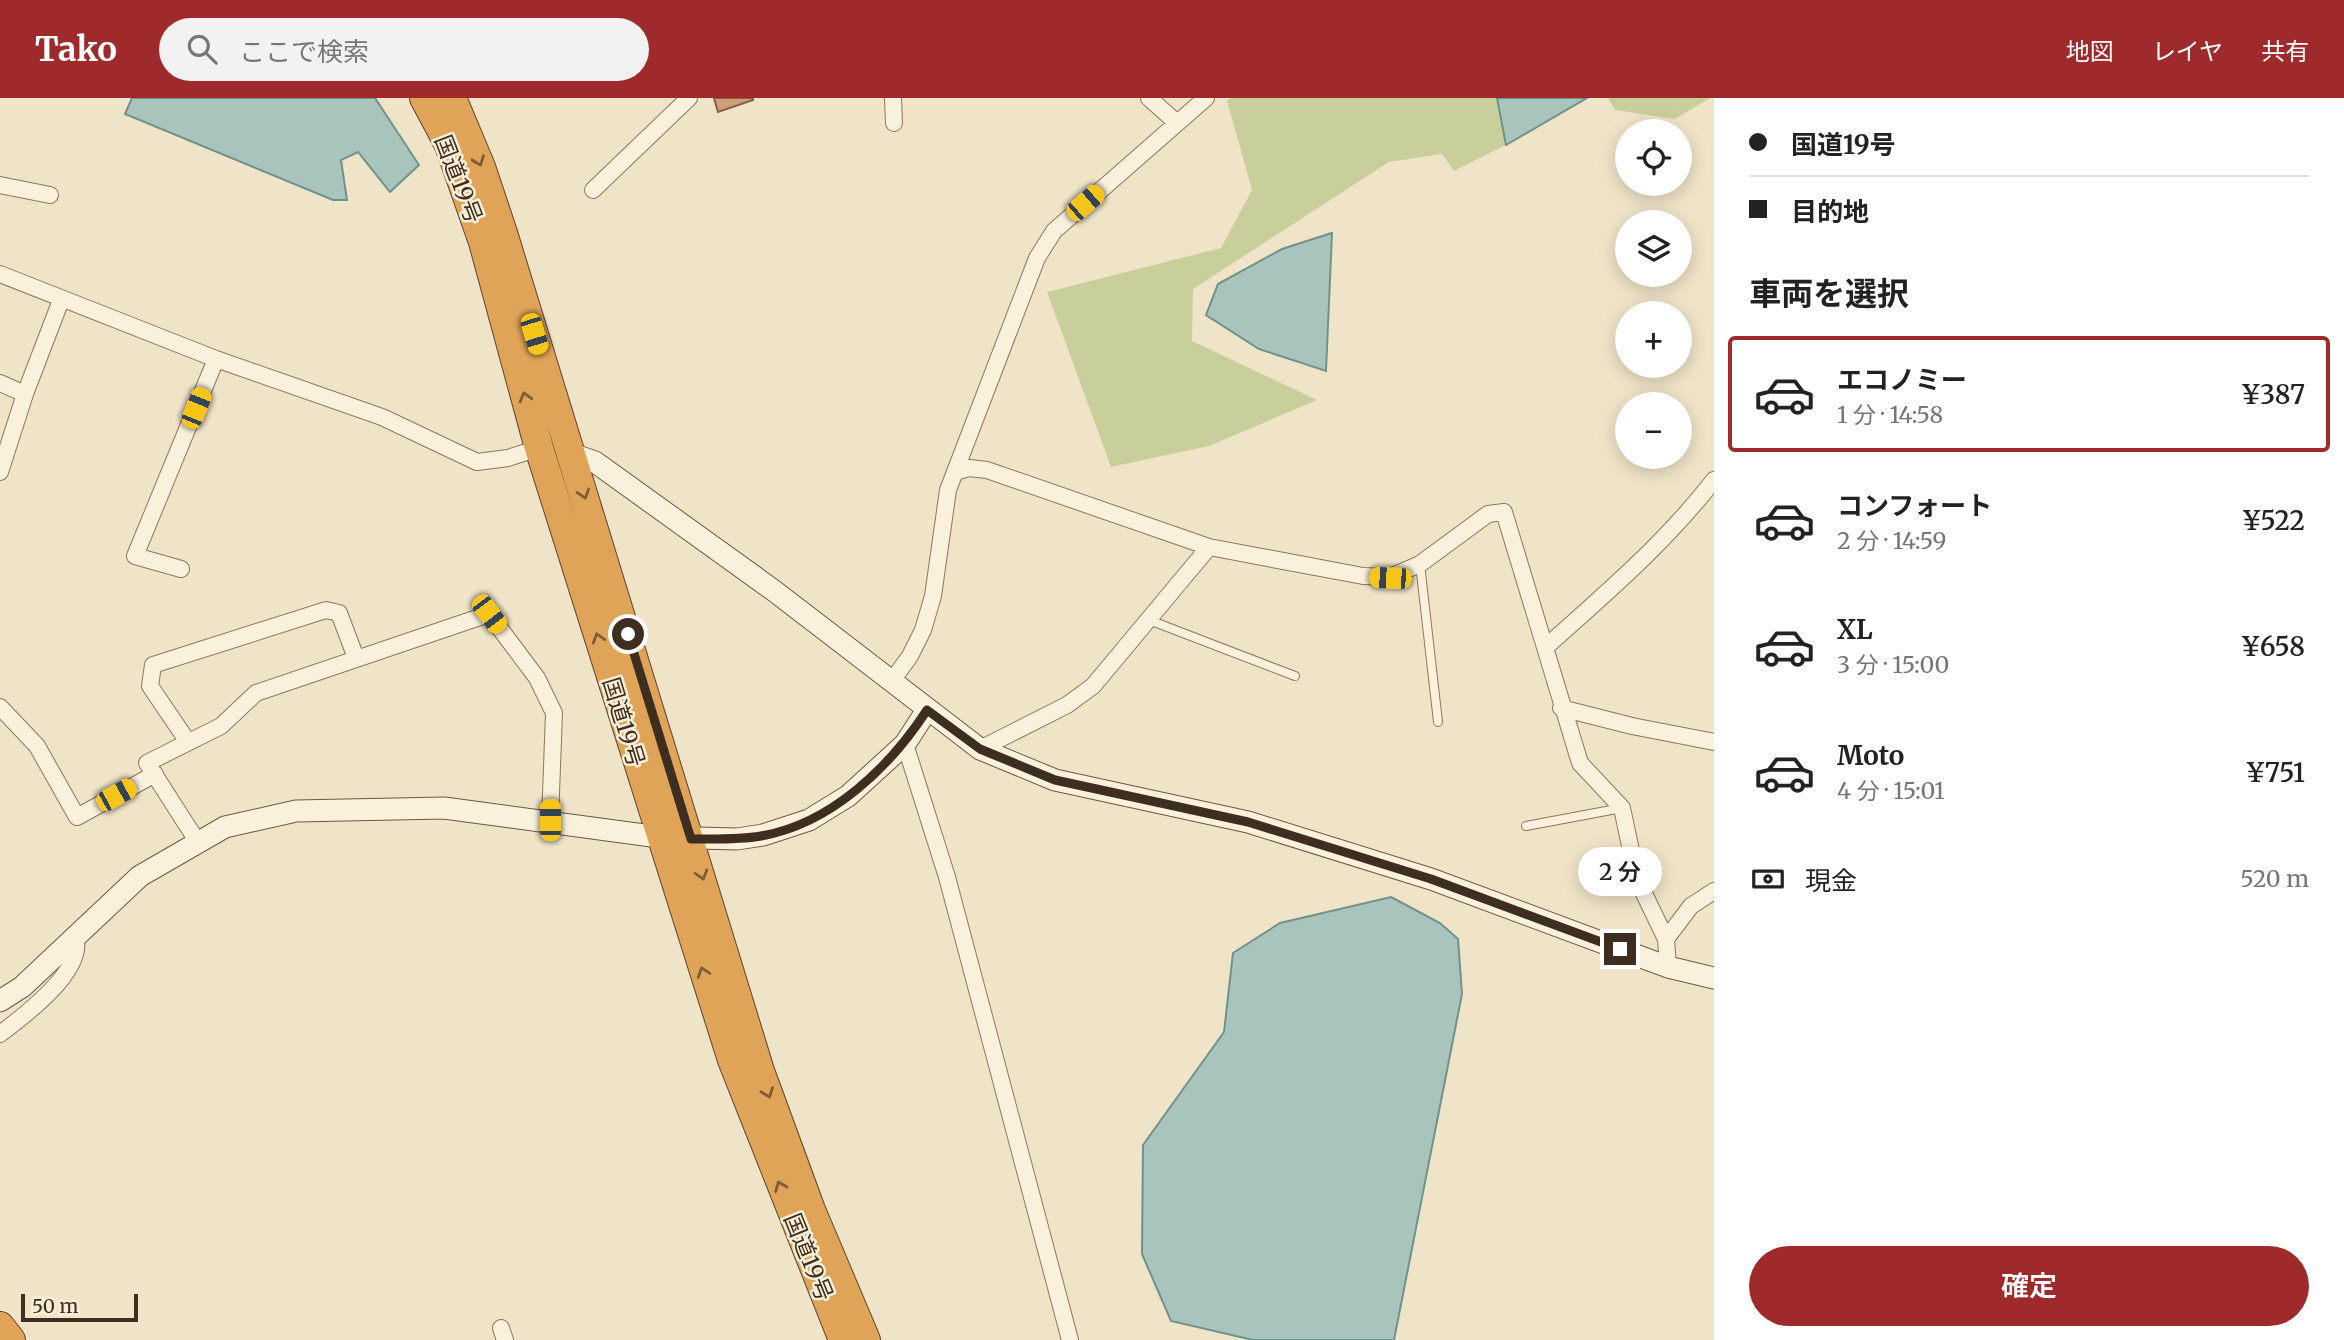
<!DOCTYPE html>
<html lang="ja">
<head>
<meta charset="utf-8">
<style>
	body { margin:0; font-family:Merriweather,"Noto Sans JP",serif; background:#f2f2f2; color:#222; height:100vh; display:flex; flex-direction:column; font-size:26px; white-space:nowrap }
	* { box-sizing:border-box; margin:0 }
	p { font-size:23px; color:#767676 }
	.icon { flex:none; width:38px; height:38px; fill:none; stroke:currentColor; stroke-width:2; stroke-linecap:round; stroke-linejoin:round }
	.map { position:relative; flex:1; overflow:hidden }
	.side { display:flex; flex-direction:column; background:#fff; width:630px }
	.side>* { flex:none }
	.guide { display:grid; align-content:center; height:154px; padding:0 35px; background:#fff }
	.controls { position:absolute; left:1615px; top:21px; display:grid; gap:14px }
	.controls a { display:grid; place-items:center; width:77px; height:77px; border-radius:50%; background:#fff; box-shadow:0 4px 18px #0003; font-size:35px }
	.scale { position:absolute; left:21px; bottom:18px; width:117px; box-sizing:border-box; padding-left:7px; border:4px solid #3d2e20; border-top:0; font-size:19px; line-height:24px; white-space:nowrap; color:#3d2e20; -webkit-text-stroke:5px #f7eed8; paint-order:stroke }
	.end { position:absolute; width:32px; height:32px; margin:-16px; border:9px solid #3d2e20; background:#fff; box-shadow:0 0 0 4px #fff }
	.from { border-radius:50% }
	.bubble { position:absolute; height:49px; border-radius:24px; background:#fff; box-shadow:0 4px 18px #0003; font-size:23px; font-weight:600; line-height:49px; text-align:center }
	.car { position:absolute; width:21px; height:42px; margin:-21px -10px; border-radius:9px; box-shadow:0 0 5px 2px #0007; background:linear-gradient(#f5c518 24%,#345 0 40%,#f5c518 0 76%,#345 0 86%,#f5c518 0) }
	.guide b { display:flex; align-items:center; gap:24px; height:66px; font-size:26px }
	.guide b+b { border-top:2px solid #e0e0e0 }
	.guide i { width:18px; height:18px; background:#222 }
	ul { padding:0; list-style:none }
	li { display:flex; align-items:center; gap:21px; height:116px; margin:0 14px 10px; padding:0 21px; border:4px solid transparent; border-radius:7px }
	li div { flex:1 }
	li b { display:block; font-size:26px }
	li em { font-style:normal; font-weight:600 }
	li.on { border-color:#9e2a2b }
	li>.icon { width:63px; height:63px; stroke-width:1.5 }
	h2 { padding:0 35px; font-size:32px; line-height:84px }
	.pay { display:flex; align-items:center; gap:18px; height:77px; padding:0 35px; font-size:26px }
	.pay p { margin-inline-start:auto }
	.primary-button { display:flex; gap:14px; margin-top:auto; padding:14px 35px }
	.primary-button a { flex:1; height:80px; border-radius:42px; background:#9e2a2b; color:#fff; font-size:28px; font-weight:600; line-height:80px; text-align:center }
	header { display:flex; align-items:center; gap:42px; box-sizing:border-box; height:98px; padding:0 35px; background:#9e2a2b; color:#fff }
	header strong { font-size:33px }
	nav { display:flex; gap:38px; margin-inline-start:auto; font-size:24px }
	.search { width:490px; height:63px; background:#f2f2f2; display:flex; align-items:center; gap:18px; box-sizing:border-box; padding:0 24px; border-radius:38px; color:#767676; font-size:26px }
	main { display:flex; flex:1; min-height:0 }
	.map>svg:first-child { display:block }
	.green { fill:#c9cf9b }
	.water { fill:#a9c4bc; stroke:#6f938a; stroke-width:2 }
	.building { fill:#cf9f7d; stroke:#8d5f41; stroke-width:2 }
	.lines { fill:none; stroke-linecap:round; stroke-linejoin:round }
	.lane-casing { stroke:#8d765c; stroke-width:10 }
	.street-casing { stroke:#8d765c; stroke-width:18 }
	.secondary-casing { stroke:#6f573f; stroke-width:23 }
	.highway-casing { stroke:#5b4430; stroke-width:30 }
	.lane { stroke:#faf1dc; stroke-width:8 }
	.street { stroke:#faf1dc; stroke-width:16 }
	.secondary { stroke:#faf1dc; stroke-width:21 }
	.highway { stroke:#e0a458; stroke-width:28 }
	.oneway { stroke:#7e5d36 }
	.route { stroke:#3d2e20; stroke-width:9 }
	.labels { text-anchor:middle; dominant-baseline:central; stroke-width:5; stroke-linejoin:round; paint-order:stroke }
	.street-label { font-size:23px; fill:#3d2e20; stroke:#f7eed8 }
</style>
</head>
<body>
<header>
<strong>Tako</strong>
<div class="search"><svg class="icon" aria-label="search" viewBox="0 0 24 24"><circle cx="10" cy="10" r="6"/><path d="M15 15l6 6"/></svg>ここで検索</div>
<nav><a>地図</a><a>レイヤ</a><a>共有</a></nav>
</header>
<main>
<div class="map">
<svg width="1714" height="1242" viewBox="0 0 1714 1242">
	<rect width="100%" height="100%" fill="#f0e4c8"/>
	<!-- green -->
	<path class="green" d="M 1231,0 L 1497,0 L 1506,47 L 1454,73 L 1442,56 L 1389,64 L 1193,191 L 1192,243 L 1317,302 L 1209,348 L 1111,369 L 1047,194 L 1221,150 L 1252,92 L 1227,3 Z
		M 1608,0 L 1710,0 L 1675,21 L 1615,12 Z"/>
	<!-- water -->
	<path class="water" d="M 132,0 L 375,0 L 419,67 L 390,94 L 358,54 L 341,62 L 347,102 L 333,102 L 125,16 Z
		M 1497,0 L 1587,0 L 1506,47 Z
		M 1332,135 L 1326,273 L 1259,251 L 1206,217 L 1218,186 L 1282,151 Z
		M 1391,799 L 1440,825 L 1458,841 L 1462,896 L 1394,1242 L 1253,1242 L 1171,1223 L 1142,1156 L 1143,1047 L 1224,934 L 1233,855 L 1280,825 Z"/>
	<!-- building -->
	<path class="building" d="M 714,0 L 753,0 L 753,2 L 718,14 Z"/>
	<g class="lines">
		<defs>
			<path id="lane" d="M 1420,466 L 1438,624
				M 1149,522 L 1295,578
				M 1526,728 L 1622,710"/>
			<path id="street" d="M 893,0 L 894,25
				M 1149,0 L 1177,25
				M 0,87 L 50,97
				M 593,92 L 689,0
				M 0,176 L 216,261 L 382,319 L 477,364 L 508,360 L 539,350
				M 0,285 L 25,296
				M 0,374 L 25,296 L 61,202
				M 955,374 L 969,370 L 987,372 L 1209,449 L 1363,478 L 1390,479 L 1420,466 L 1488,416 L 1504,414 L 1580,665 L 1622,710 L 1637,781 L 1666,841
				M 181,471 L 135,458 L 216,261
				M 1547,548 C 1605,496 1666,444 1714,382
				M 891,584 L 910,558 L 923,532 L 933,498 L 948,392 L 1037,160 L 1054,133 L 1206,0
				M 0,609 L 37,648 L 77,719 L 155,676
				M 1561,610 L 1632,628 L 1714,644
				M 188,644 L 150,588 L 153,567 L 326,512 L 339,515 L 356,560
				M 905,646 L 947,779 L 1070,1242
				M 980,651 L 1067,607 L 1093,588 L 1209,449
				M 197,743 L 147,665 L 221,628 L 256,595 L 489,516 L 537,580 L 554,615 L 550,722
				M 1668,869 L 1666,841 L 1691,808 L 1714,793
				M 0,936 C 24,918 86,872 75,839
				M 501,1230 L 505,1242"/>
			<path id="secondary" d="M 572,356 L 595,364 L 773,492 L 980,651 L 1055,682 L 1248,724 L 1431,781 L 1668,869 L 1714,880
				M 0,903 L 22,889 L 140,778 L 225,729 L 296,713 L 444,710 L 659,739 L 737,741 L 763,737 L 809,722 L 848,698 L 905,646 L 927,612"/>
			<path id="highway" d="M 424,0 L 449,47 L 483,144 L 539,350 L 732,962 L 843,1242
				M 452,0 L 481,69 L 503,135 L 760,973 L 811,1112 L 866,1242
				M 0,1228 L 11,1242"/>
		</defs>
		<!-- lane casing -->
		<use href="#lane" class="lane-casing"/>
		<!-- street casing -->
		<use href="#street" class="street-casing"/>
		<!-- secondary casing -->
		<use href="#secondary" class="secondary-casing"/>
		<!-- highway casing -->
		<use href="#highway" class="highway-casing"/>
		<!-- lane -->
		<use href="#lane" class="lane"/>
		<!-- street -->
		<use href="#street" class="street"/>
		<!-- secondary -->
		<use href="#secondary" class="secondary"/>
		<!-- highway -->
		<use href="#highway" class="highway"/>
	</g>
	<!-- one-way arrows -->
	<defs><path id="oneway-chevron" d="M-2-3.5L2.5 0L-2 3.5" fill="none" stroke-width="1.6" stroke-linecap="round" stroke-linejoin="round" transform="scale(1.75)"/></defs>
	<g class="oneway">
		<use href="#oneway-chevron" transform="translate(479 63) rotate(69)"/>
		<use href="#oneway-chevron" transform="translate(525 299) rotate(-106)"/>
		<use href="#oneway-chevron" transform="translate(584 396) rotate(73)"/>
		<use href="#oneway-chevron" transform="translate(598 540) rotate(-107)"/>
		<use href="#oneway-chevron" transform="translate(702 777) rotate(73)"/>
		<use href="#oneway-chevron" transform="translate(703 874) rotate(-108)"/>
		<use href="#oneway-chevron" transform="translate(768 995) rotate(70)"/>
		<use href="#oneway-chevron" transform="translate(780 1088) rotate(-112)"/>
	</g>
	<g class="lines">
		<!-- route -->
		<path class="route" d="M 628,536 L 691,741 C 714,741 738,742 761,738 C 831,726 890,669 927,612 L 980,651 L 1055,682 L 1248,724 L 1431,781 L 1620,851"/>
	</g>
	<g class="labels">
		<!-- street labels -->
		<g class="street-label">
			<text transform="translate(459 81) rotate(69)">国道19号</text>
			<text transform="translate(624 624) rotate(73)">国道19号</text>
			<text transform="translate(809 1159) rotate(68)">国道19号</text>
		</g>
	</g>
</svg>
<div class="controls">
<a><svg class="icon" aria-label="locate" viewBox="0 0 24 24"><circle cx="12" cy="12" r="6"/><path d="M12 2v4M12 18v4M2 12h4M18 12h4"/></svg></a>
<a><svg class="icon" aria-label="layers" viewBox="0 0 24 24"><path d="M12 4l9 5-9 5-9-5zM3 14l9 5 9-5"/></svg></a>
<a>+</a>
<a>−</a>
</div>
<div class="scale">50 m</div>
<i class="end from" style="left:628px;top:536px"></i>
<i class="end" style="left:1620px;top:851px"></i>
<div class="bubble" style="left:1578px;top:749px;width:84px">2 分</div>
<i class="car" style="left:1085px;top:105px;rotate:49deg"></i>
<i class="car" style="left:534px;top:236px;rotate:163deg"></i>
<i class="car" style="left:196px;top:310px;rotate:22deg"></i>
<i class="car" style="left:1390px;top:480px;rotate:272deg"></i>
<i class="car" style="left:489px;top:516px;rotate:143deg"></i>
<i class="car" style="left:116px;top:697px;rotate:61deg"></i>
<i class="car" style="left:550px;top:722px;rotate:0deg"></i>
</div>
<section class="side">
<div class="guide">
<b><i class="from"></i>国道19号</b>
<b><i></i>目的地</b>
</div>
<h2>車両を選択</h2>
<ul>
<li class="on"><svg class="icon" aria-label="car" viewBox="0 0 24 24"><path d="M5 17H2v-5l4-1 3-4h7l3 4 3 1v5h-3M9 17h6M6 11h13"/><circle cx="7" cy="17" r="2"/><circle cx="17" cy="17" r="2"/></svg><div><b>エコノミー</b><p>1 分 · 14:58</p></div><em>¥387</em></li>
<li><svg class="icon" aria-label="car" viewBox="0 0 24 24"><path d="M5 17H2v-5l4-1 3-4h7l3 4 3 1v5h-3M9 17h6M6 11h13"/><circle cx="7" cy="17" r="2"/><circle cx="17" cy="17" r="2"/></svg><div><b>コンフォート</b><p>2 分 · 14:59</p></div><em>¥522</em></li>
<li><svg class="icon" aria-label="car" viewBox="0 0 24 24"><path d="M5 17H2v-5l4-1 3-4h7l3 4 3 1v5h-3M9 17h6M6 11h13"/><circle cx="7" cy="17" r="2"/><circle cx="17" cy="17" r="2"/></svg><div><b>XL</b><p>3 分 · 15:00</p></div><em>¥658</em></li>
<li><svg class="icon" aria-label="car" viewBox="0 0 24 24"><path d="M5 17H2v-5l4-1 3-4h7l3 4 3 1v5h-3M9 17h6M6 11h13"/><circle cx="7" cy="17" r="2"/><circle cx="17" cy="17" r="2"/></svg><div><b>Moto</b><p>4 分 · 15:01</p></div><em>¥751</em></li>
</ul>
<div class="pay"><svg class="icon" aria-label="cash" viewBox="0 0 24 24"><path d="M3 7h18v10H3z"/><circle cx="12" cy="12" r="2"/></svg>現金<p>520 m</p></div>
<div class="primary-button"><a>確定</a></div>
</section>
</main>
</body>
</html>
